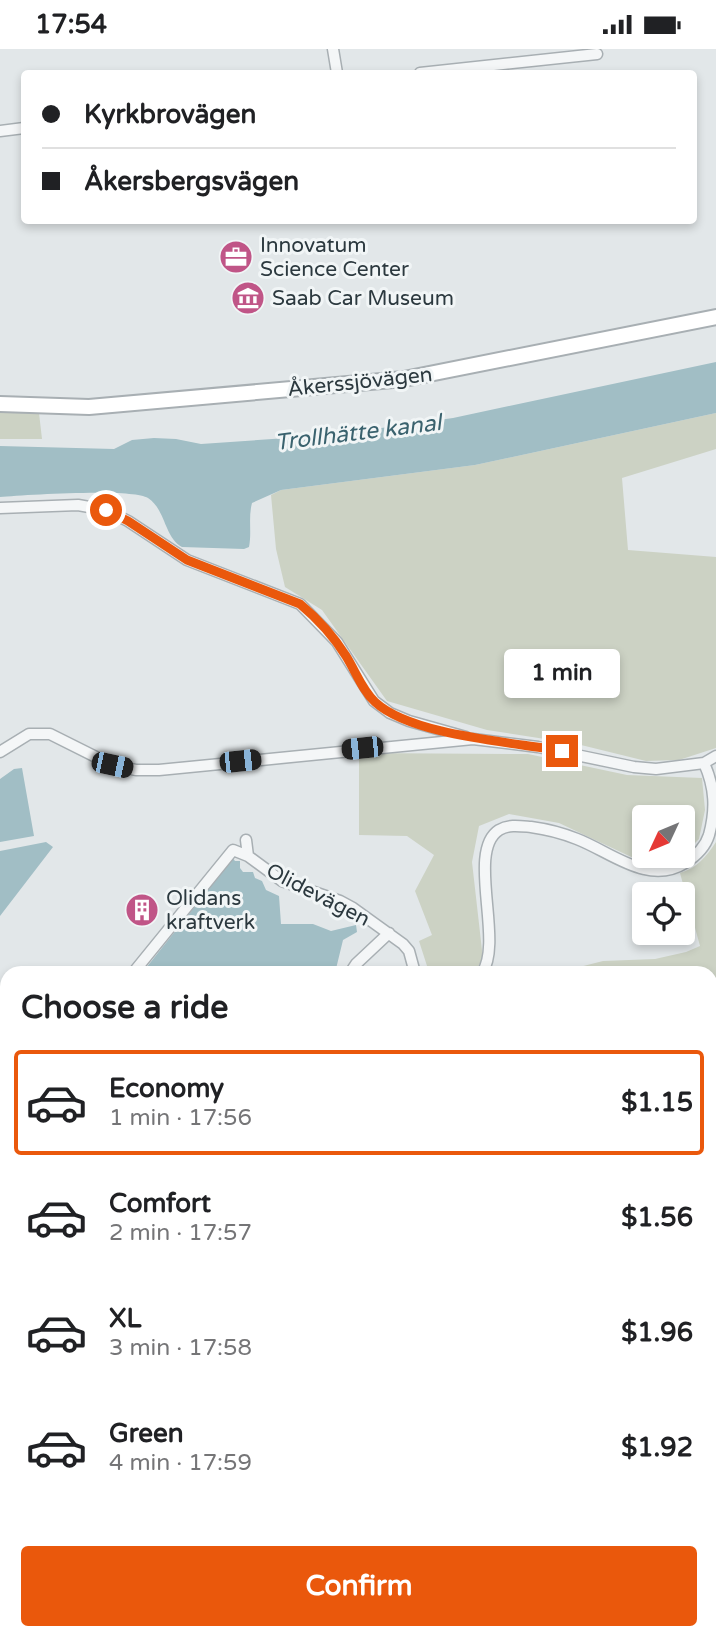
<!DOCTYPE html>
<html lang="en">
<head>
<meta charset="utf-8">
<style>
	body { margin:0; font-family:"Varela Round",sans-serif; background:#f2f2f2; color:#202124; height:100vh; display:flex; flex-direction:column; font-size:26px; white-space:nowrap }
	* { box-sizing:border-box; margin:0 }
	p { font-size:23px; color:#757577 }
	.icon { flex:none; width:38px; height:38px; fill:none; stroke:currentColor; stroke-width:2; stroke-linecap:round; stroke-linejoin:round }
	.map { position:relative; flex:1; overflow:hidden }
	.drawer { position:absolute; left:0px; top:917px; width:718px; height:674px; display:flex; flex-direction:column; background:#fff; border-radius:21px 21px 0 0; box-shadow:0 4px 10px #0003 }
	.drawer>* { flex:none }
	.guide { position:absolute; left:21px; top:21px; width:676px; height:154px; border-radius:7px; box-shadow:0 4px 10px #0003; display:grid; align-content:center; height:154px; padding:0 21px; background:#fff }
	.needle { width:46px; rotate:226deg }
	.tools { position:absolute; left:632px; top:756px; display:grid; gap:14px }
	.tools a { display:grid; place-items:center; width:63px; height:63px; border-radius:7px; background:#fff; box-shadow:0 4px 10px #0003; font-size:35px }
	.end { position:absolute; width:32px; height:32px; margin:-16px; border:9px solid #ea580c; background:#fff; box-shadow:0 0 0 4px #fff }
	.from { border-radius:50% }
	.bubble { position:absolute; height:49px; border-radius:7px; background:#fff; box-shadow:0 4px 10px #0003; font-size:23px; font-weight:700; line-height:49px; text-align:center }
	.car { position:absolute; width:21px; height:42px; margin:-21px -10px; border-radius:9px; box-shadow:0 0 5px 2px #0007; background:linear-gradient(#222 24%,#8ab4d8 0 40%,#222 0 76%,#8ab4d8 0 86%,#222 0) }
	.guide b { display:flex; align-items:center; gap:24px; height:66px; font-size:26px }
	.guide b+b { border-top:2px solid #e0e0e0 }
	.guide i { width:18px; height:18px; background:#202124 }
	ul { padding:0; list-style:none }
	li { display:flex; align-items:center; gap:21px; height:105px; margin:0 14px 10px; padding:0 7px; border:4px solid transparent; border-radius:7px }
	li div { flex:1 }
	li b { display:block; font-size:26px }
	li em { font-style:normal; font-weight:700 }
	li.selected { border-color:#ea580c }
	li>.icon { width:63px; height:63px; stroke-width:1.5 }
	h2 { padding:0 21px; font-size:32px; line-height:84px }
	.cta { display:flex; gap:14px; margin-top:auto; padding:14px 21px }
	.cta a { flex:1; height:80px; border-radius:7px; background:#ea580c; color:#fff; font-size:28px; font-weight:700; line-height:80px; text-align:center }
	.status { display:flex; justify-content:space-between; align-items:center; height:49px; padding:0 35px; background:#fff; direction:ltr }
	.status svg { height:19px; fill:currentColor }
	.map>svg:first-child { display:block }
	.green { fill:#ccd2c4; fill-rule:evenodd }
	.water { fill:#a1bec5 }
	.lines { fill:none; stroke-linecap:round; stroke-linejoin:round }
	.street-casing { stroke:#a8afb3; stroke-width:13 }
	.secondary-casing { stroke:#a8afb3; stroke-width:18 }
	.street { stroke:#f4f6f7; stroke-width:10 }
	.secondary { stroke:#fff; stroke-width:14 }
	.route { stroke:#ea580c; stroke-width:9 }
	.labels { text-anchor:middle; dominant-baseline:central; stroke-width:6; stroke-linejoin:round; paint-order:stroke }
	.poi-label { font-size:21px; fill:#2c393f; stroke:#f1f5f6; text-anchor:start }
	.street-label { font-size:21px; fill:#2c393f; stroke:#f1f5f6 }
	.water-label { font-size:23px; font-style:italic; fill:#3a626e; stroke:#f1f5f6 }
</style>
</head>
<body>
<div class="status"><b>17:54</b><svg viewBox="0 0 49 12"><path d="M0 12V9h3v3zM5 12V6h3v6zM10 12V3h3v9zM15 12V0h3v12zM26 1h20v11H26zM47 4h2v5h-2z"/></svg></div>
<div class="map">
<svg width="716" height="1590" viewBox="0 0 716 1590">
	<rect width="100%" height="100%" fill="#e2e7e9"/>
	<!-- green -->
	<path class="green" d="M 0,363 L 39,364 L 42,390 L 0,390 Z
		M 716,364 L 716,400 L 622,429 L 628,501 L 716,508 L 716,699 L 679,711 L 646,712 L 577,695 L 487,681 L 387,652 L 322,561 L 285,538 L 276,500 L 271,446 L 281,441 L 475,416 Z
		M 359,704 L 528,705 L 627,726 L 702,729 L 705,761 L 699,790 L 676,813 L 642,813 L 559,774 L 509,765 L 479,777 L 472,813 L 483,910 L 474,924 L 427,924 L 428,920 L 419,892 L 432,886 L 415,842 L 434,806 L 407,787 L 359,786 ZM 644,768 L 682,768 L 682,807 L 644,807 Z
		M 716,793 L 716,1246 L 711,1250 L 710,924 L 556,924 L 603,912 L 655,910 L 686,903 L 700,897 L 680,824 C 697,819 706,808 716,793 Z
		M 0,1084 L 7,1085 L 7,1467 L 0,1455 Z
		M 711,1328 L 716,1332 L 716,1590 L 353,1590 L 354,1584 L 710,1584 Z
		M 99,1584 L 275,1584 L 273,1590 L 103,1590 Z"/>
	<!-- water -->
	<path class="water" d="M 716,313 L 716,364 L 475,416 L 281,441 L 252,454 C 248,469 252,483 249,498 L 244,500 L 182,498 C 164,488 166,461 148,449 C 132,439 25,446 0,448 L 0,397 L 114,400 L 132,391 L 154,389 L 176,390 L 201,395 L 331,386 L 453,369 Z
		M 22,719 L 34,787 L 0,793 L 0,730 L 14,720 Z
		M 46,793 L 53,798 L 0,867 L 0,802 Z
		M 231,807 L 235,812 L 240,812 L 240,819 L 243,823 L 253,823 L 255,829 L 262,832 L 266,841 L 279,847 L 281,875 L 313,875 L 331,882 L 356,876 L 357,883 L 343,891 L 335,924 L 142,924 L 227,817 Z
		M 2,1002 L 7,1004 L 7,1085 L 0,1084 Z"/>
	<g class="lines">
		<defs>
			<path id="street" d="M 333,0 L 337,24
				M 420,24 L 597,5
				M 0,82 L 24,79
				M 0,459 L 78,456 L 106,461 L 128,472 L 187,511 L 300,555 L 337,593 L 374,652 L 390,664 L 409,672 L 466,688
				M 0,703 L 29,685 L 50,685 L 112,716 L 136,721 L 159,721 L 473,690 L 538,698 L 634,718 L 656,720 L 704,714 L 716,707
				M 246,791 L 248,807
				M 133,924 L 233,801 L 248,807 L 282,832 L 340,852 L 353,859 L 403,895 L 409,902 L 415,924
				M 350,924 L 356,915 L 389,884
				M 482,924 C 504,892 466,802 499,781 C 509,775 520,777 531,778 C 546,780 562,784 577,790 C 611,803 648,837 685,814 C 696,807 705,799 709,786 C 716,760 715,739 704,714
				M 0,990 L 7,991
				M 0,1520 L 7,1519"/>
			<path id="secondary" d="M 0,355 L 89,358 L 404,330 L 716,268
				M 0,1484 L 7,1494
				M 59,1584 L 63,1590"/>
		</defs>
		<!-- street casing -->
		<use href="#street" class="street-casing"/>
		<!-- secondary casing -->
		<use href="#secondary" class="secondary-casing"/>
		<!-- street -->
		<use href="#street" class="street"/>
		<!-- secondary -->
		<use href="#secondary" class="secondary"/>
	</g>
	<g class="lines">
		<!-- route -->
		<path class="route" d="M 106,461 L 128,472 L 187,511 L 300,555 C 318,570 334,588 346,607 C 356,623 362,641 375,653 C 412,687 513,693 562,702"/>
	</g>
	<!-- icons -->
	<defs>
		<symbol id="office-disc" viewBox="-11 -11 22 22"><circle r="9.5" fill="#c05587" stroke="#f1f5f6"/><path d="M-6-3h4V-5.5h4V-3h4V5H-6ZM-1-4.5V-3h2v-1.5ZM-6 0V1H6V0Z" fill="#fff"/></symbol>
		<symbol id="museum-disc" viewBox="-11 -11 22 22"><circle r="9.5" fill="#c05587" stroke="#f1f5f6"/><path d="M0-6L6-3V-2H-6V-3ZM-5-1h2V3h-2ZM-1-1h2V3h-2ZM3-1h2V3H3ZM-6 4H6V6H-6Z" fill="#fff"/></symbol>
		<symbol id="building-disc" viewBox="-11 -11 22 22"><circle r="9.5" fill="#c05587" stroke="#f1f5f6"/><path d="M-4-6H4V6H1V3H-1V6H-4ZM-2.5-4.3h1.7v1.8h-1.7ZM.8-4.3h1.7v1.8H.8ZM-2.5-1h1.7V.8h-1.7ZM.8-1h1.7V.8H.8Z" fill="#fff"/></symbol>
	</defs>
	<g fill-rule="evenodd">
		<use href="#office-disc" x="217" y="189" width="38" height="38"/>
		<use href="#museum-disc" x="229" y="230" width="38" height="38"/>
		<use href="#building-disc" x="123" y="842" width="38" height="38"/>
	</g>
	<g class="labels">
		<!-- poi labels -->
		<g class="poi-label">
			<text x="260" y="196">Innovatum<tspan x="260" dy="24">Science Center</tspan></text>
			<text x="272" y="249">Saab Car Museum</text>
			<text x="166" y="849">Olidans<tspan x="166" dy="24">kraftverk</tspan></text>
		</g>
		<!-- street labels -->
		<g class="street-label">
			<text transform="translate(360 333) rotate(-6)">Åkerssjövägen</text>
			<text transform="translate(318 846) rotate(27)">Olidevägen</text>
		</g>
		<!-- water labels -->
		<g class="water-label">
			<text transform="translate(358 384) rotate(-7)">Trollhätte kanal</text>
		</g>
	</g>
</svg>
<div class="tools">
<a><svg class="needle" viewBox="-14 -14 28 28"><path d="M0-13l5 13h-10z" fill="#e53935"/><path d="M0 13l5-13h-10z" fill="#757577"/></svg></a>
<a><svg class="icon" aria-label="locate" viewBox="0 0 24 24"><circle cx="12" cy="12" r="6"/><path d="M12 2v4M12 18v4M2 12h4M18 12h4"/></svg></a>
</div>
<i class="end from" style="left:106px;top:461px"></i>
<i class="end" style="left:562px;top:702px"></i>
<div class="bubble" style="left:504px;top:600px;width:116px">1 min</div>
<i class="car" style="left:362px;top:699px;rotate:264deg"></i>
<i class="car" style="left:240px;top:712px;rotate:84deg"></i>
<i class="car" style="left:112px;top:716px;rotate:102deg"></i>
<div class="guide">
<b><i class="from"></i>Kyrkbrovägen</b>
<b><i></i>Åkersbergsvägen</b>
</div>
<section class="drawer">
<h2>Choose a ride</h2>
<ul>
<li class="selected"><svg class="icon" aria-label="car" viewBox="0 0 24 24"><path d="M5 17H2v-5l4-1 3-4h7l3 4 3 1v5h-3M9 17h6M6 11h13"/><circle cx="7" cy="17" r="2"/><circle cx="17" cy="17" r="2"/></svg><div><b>Economy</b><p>1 min · 17:56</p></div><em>$1.15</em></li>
<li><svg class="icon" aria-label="car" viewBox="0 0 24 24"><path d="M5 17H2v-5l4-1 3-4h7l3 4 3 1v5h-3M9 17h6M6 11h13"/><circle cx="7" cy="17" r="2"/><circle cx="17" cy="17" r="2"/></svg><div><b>Comfort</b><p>2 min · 17:57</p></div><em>$1.56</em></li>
<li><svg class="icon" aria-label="car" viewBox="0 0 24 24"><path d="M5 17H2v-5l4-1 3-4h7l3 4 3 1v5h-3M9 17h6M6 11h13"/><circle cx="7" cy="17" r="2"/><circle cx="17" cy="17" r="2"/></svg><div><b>XL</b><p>3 min · 17:58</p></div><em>$1.96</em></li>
<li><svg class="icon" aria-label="car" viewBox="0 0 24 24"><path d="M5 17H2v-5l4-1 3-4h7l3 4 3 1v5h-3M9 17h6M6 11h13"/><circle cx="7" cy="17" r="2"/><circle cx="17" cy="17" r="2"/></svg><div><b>Green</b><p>4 min · 17:59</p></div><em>$1.92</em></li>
</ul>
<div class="cta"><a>Confirm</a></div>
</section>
</div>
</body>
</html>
